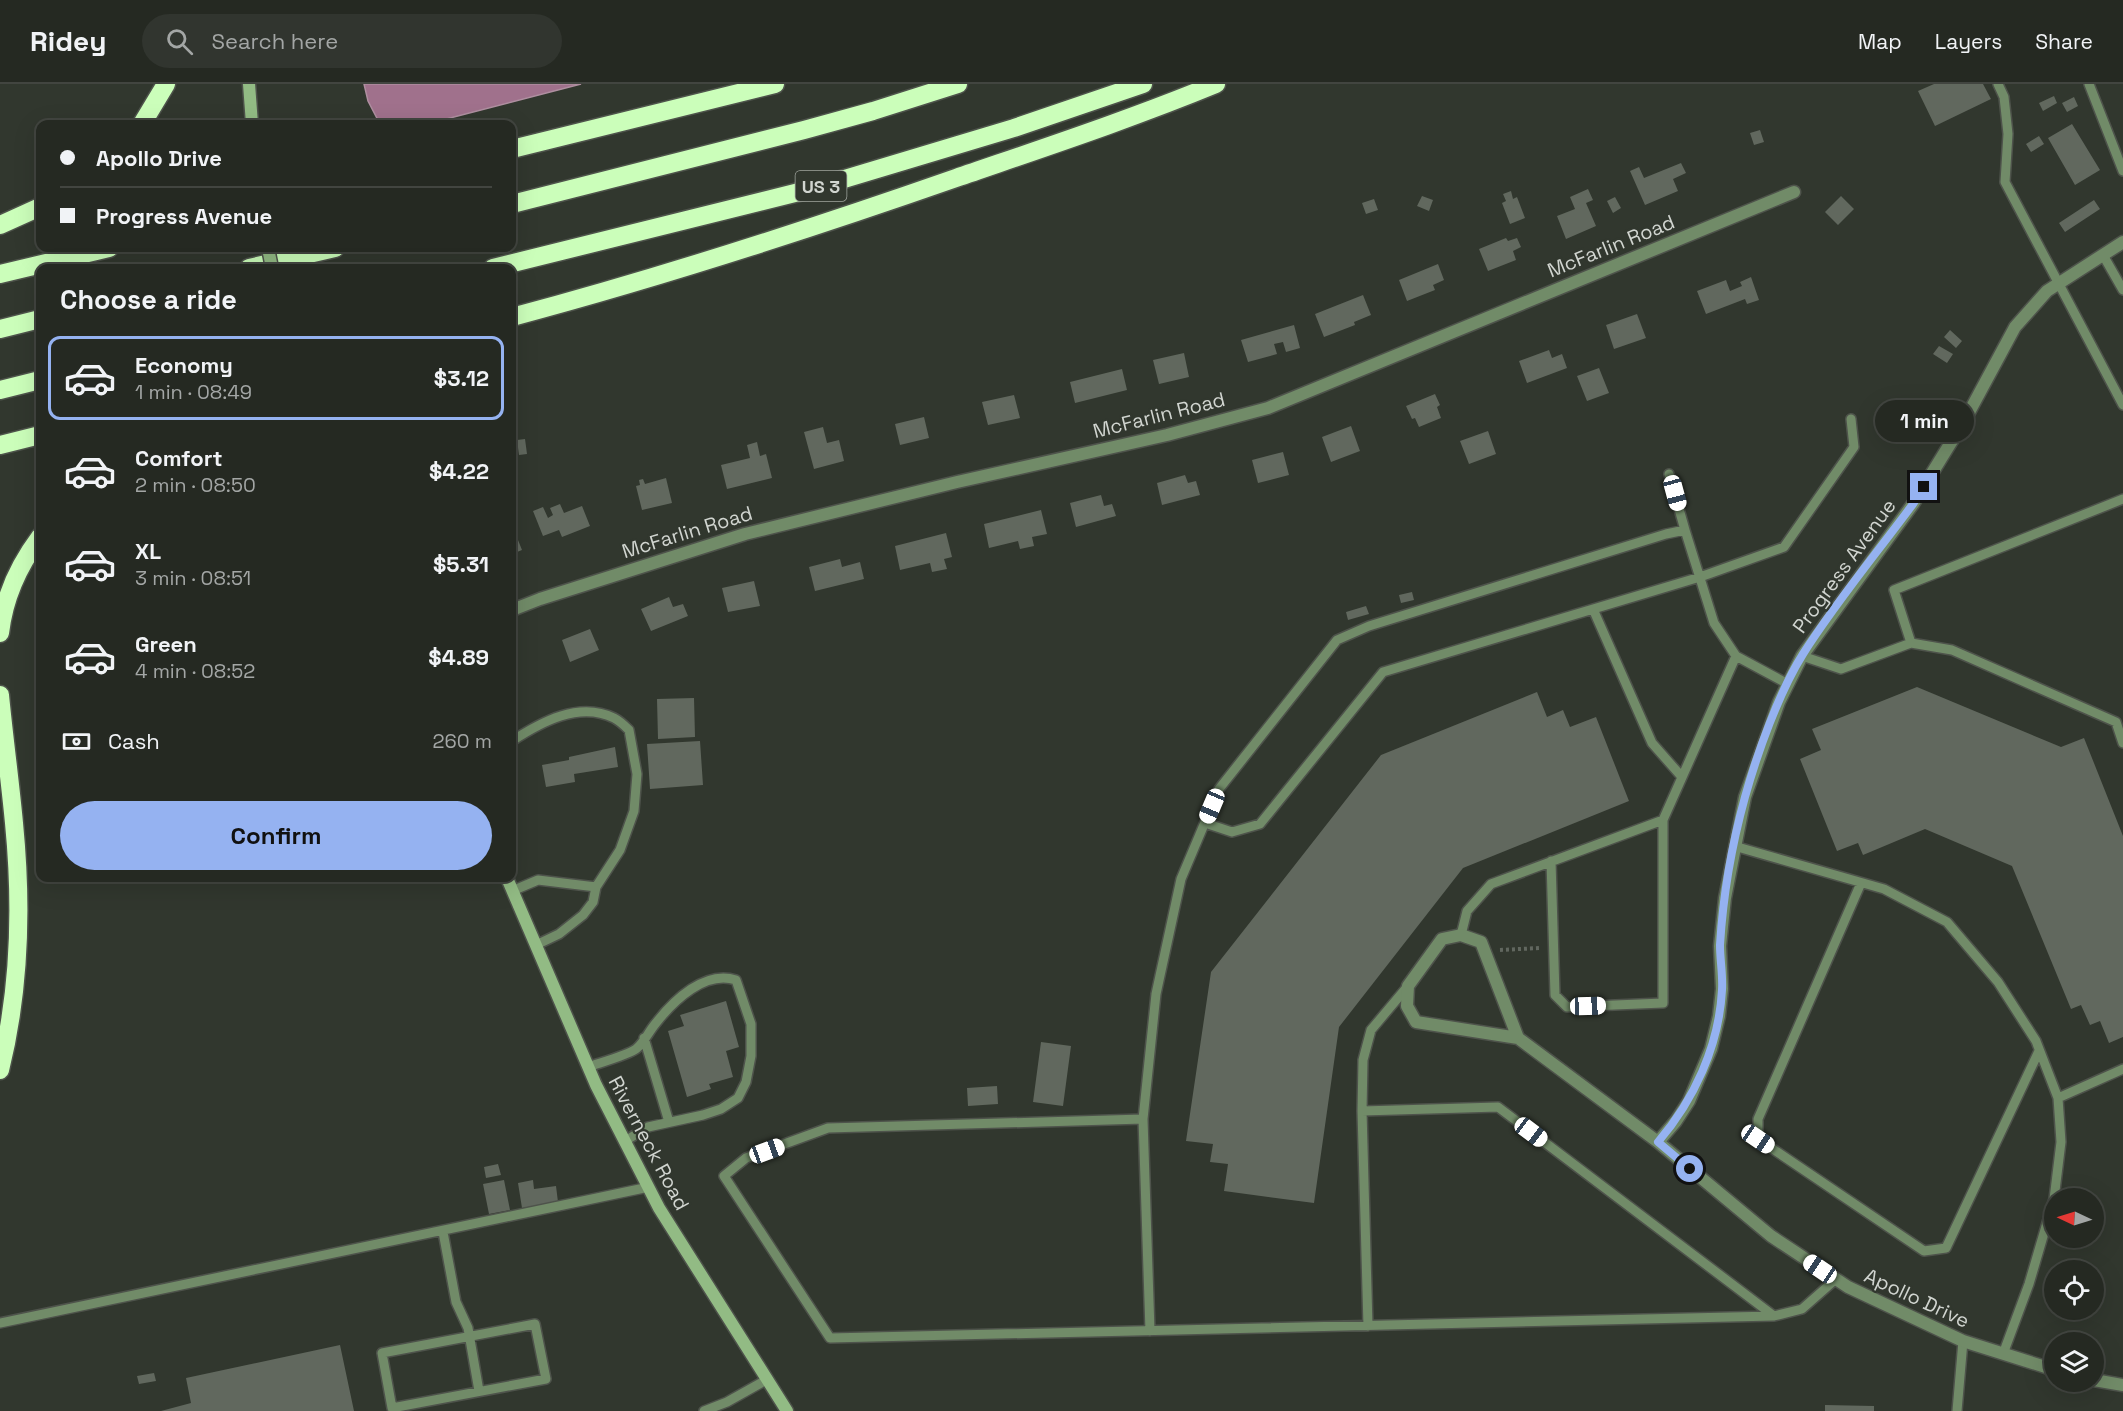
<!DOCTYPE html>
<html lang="en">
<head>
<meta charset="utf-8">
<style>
	body { margin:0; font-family:"Space Grotesk",sans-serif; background:#31352f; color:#f1f3f6; height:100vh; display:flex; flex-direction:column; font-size:22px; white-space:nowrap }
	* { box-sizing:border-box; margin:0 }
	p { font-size:20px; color:#a3a6a5 }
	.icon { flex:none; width:33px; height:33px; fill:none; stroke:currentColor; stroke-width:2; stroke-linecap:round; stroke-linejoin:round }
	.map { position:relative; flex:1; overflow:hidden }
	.drawer { position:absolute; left:36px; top:180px; width:480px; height:618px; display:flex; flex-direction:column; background:#252922; border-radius:12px; box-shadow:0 6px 24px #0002,0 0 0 2px #424540 }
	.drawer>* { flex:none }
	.hud { position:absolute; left:36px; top:36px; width:480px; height:132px; border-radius:12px; box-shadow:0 6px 24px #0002,0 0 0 2px #424540; display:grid; align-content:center; height:132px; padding:0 24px; background:#252922 }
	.needle { width:39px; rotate:274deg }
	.controls { position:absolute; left:2044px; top:1104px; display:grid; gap:12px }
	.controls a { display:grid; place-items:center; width:60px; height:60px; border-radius:50%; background:#252922; box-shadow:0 6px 24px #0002,0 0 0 2px #424540; font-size:30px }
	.end { position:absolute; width:27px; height:27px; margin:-14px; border:8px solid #95b2f1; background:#111; box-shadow:0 0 0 3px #111 }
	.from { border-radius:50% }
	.bubble { position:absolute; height:42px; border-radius:21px; background:#252922; box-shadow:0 6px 24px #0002,0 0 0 2px #424540; font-size:20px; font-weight:800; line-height:42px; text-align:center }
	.car { position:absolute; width:18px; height:36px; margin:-18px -9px; border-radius:8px; box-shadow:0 0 4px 2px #0007; background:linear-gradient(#fff 24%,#345 0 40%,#fff 0 76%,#345 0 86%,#fff 0) }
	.hud b { display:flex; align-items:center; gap:21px; height:57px; font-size:22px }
	.hud b+b { border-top:2px solid #424540 }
	.hud i { width:15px; height:15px; background:#f1f3f6 }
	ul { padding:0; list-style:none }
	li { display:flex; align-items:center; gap:18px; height:84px; margin:0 12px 9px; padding:0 12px; border:3px solid transparent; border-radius:12px }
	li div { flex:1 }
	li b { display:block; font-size:22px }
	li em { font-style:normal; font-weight:800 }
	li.selected { border-color:#95b2f1 }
	li>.icon { width:54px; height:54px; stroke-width:1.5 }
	h2 { padding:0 24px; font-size:27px; line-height:72px }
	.pay { display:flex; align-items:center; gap:15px; height:66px; padding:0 24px; font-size:22px }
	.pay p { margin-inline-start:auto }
	.primary-button { display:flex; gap:12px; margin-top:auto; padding:12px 24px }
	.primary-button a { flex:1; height:69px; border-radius:36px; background:#95b2f1; color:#111; font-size:24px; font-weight:800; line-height:69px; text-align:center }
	header { display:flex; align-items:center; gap:36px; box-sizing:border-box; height:84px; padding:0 30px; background:#252922; border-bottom:2px solid #424540 }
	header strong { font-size:28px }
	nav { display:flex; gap:33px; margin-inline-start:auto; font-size:21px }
	.search { width:420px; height:54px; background:#31352f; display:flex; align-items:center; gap:15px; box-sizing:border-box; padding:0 21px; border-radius:33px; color:#a3a6a5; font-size:22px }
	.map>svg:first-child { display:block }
	.water { fill:#a0718c; stroke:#af8fa0; stroke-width:1.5 }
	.building { fill:#61685e }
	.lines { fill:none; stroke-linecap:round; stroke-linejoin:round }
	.lane-casing { stroke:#4e534b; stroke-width:12 }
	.street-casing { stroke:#4e534b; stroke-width:15 }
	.secondary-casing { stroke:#4e534b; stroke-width:15 }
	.highway-casing { stroke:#4e534b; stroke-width:21 }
	.path { stroke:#61675f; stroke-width:4; stroke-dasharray:3 3; stroke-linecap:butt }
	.lane { stroke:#718b68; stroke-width:9 }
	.street { stroke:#718b68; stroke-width:12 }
	.secondary { stroke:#92bb84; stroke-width:12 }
	.highway { stroke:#cbfeba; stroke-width:18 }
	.secondary-bridge-casing { stroke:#4e534b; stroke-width:15; stroke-linecap:butt }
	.secondary-bridge { stroke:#92bb84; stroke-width:12 }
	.route { stroke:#95b2f1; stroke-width:8 }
	.labels { text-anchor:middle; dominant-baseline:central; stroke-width:4.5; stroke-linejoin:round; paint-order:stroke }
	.shield { fill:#31372e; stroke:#a1a69f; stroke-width:1.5 }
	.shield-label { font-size:18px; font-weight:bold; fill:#d1d5d0 }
	.street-label { font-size:20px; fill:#d1d5d0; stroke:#31372e }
</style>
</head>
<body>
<header>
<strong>Ridey</strong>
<div class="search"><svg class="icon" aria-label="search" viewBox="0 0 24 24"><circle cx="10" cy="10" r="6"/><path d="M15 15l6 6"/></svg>Search here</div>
<nav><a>Map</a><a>Layers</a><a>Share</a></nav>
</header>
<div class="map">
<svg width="2123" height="1327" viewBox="0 0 2123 1327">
	<rect width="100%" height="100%" fill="#31372e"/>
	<!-- water -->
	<path class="water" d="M 364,0 L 581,0 L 427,40 L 380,40 L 368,17 Z"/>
	<!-- building -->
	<path class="building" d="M 1934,0 L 1983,0 L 1991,15 L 1935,42 L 1918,7 Z
		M 2054,12 L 2057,19 L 2043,27 L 2039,19 Z
		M 2074,13 L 2078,22 L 2067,28 L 2062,19 Z
		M 2072,40 L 2100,86 L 2075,101 L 2048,54 Z
		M 1760,46 L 1764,58 L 1754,61 L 1750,49 Z
		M 2039,52 L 2044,60 L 2031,68 L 2026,60 Z
		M 1681,79 L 1686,89 L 1673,95 L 1678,107 L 1645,121 L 1630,87 L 1639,83 L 1644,94 Z
		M 1588,105 L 1593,116 L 1586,119 L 1596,142 L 1566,155 L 1557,132 L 1575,125 L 1570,113 Z
		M 1511,107 L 1513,115 L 1517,113 L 1525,134 L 1510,140 L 1502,119 L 1506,117 L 1503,110 Z
		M 1422,112 L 1433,116 L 1429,127 L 1417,122 Z
		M 1841,112 L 1854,125 L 1838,141 L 1825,128 Z
		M 1615,113 L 1621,124 L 1613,129 L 1607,117 Z
		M 1374,115 L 1378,126 L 1366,130 L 1362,119 Z
		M 2094,116 L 2100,125 L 2065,148 L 2059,139 Z
		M 1506,154 L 1508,157 L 1517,154 L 1521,163 L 1513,167 L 1516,176 L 1488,187 L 1479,165 Z
		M 1438,180 L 1444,196 L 1433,201 L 1435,206 L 1407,217 L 1399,196 Z
		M 1751,193 L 1759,216 L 1747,220 L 1745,215 L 1706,230 L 1697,207 L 1726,196 L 1730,207 L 1742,202 L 1740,198 Z
		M 1363,211 L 1371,231 L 1354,238 L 1355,241 L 1324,253 L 1315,230 Z
		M 1637,230 L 1646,254 L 1614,265 L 1606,241 Z
		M 1294,241 L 1300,264 L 1286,268 L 1283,258 L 1274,260 L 1277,270 L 1248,278 L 1241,256 Z
		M 1950,246 L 1962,257 L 1956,264 L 1944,253 Z
		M 1939,262 L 1953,270 L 1947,279 L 1933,270 Z
		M 1549,266 L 1552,274 L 1562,270 L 1567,284 L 1527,299 L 1519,277 Z
		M 1184,269 L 1189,293 L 1159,300 L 1153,276 Z
		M 1599,284 L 1609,309 L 1587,317 L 1577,292 Z
		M 1122,285 L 1127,306 L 1075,319 L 1070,298 Z
		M 1435,310 L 1440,321 L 1437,323 L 1441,334 L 1419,343 L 1415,334 L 1412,335 L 1406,322 Z
		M 1014,311 L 1020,334 L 988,341 L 982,318 Z
		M 1898,331 L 1913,339 L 1907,350 L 1892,342 Z
		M 924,333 L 929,354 L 900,361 L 895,340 Z
		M 1351,342 L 1360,367 L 1331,378 L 1322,353 Z
		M 823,343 L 827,359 L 839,356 L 844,377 L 814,385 L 804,348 Z
		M 1488,347 L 1496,370 L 1469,380 L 1460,357 Z
		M 525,355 L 527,370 L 519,371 L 517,356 Z
		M 757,358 L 760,372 L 766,370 L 772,394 L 727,405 L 721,381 L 750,374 L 747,361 Z
		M 1283,368 L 1289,391 L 1258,399 L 1252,376 Z
		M 1185,391 L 1188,399 L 1196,397 L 1200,411 L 1162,421 L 1157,399 Z
		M 666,394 L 672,419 L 642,426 L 636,402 L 640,401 L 639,396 L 643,395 L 645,400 Z
		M 1101,411 L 1104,422 L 1112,420 L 1116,432 L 1076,443 L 1070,419 Z
		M 560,420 L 564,429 L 582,422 L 590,442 L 562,453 L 559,446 L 543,452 L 533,427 L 543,423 L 548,434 L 553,431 L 550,424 Z
		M 1041,426 L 1047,450 L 1032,453 L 1034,462 L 1020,465 L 1018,457 L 989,464 L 984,440 Z
		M 514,446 L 522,466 L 512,470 L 512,447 Z
		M 946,449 L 952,473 L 944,475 L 947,485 L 932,488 L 930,479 L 900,486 L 895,462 Z
		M 840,475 L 842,483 L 860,478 L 864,495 L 815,507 L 809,483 Z
		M 754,497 L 760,522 L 728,528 L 722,504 Z
		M 1412,508 L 1414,516 L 1401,519 L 1399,511 Z
		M 669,513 L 673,523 L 683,520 L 688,532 L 651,547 L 641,525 Z
		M 1366,522 L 1369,530 L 1348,536 L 1346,528 Z
		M 590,545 L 599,566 L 570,578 L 562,556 Z
		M 1917,603 L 2061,663 L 2084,654 L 2123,752 L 2123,953 L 2109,959 L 2100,937 L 2090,941 L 2081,921 L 2071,925 L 2012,782 L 1925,745 L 1863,771 L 1858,759 L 1837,767 L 1800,675 L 1821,666 L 1812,645 Z
		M 1537,608 L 1547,633 L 1563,626 L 1570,643 L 1596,633 L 1629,717 L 1463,784 L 1339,943 L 1314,1119 L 1224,1107 L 1228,1080 L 1210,1078 L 1213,1060 L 1186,1057 L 1211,888 L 1381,671 Z
		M 694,614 L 695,653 L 658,655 L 657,615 Z
		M 700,657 L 703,701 L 650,705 L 647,660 Z
		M 615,663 L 618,683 L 574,690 L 575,698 L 546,703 L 542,681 L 569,676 L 569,673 Z
		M 726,917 L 739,963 L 726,967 L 733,993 L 709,1000 L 711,1005 L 687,1013 L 668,947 L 684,942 L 680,931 Z
		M 1041,958 L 1071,962 L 1063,1022 L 1033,1018 Z
		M 997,1002 L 998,1020 L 968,1022 L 967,1004 Z
		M 498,1080 L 501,1091 L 486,1094 L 484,1083 Z
		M 504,1096 L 510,1126 L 489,1130 L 483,1100 Z
		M 533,1096 L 534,1105 L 556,1102 L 558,1118 L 522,1124 L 518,1099 Z
		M 340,1261 L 354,1327 L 161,1327 L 191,1319 L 186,1294 Z
		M 154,1289 L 156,1297 L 139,1300 L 137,1292 Z
		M 1825,1321 L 1874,1322 L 1874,1327 L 1825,1327 Z"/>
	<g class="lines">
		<defs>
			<path id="lane" d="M 1998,0 L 2004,13 L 2008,50 L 2005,98 L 2123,321
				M 2089,0 L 2123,87
				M 2103,171 L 2123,206
				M 1669,390 L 1685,446
				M 1593,525 L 1652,659 L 1682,693
				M 1911,559 L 1952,566 L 2116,638 L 2123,659
				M 1802,572 L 1841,585 L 1911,559 L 1894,506 L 2123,415
				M 1788,600 L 1736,572 L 1714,539 L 1685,446 L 1666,450 L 1369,542 L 1337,556 L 1219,705 L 1181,795 L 1156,910 L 1143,1035 L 828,1044 L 746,1074 L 724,1092 L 830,1254 L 1774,1232 L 1802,1225 L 1836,1195
				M 512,657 C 541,638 579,617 614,634 C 620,637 625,642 629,646 L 637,690 L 634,727 L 620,766 L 596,803 L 593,818 L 583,831 L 559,850 L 536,861
				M 1205,739 L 1232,748 L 1260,740 L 1383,588 L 1700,493 L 1784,463 L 1854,363 L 1851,335
				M 1734,762 L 1884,805 L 1947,838 L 1998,898 L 2036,957 L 2058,1014 L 2061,1058 L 2054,1115 L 2029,1200 L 2003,1270
				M 1551,777 L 1555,911 L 1567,923 L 1663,919 L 1663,736 L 1736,572
				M 1861,799 L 1758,1035 L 1758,1055 L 1924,1167 L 1946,1164 L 2039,967
				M 512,807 L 538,796 L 596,803
				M 1461,851 L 1467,827 L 1491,800 L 1663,736
				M 644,954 L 669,1038
				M 588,983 C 599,979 628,971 636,965 C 644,959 649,947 656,939 C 674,916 705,886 736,896 L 751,940 L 751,972 L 746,998 L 738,1014 L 721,1025 L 703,1031 L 648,1043 L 625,1057
				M 2058,1014 L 2123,985
				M 1362,1027 L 1498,1023 L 1774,1232
				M 1143,1035 L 1150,1247
				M 443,1148 L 456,1218 L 468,1244 L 479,1307
				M 0,1239 L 649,1103
				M 535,1240 L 546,1295 L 392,1324 L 382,1269 Z
				M 1368,1242 L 1362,1027 L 1363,976 L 1371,946 L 1408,902
				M 704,1327 L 727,1318 L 768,1295
				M 1957,1327 L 1963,1257"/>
			<path id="street" d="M 512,526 L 540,515 L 745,450 L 957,398 L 1167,351 L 1268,324 L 1794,108
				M 1518,954 L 1481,858 L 1461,851 L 1442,855 L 1408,902 L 1407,922 L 1416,938 L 1518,954 L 1658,1058 L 1771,1152 L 1848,1203 L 1963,1257 L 2055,1286
				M 1658,1058 L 1676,1037 L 1689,1017 L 1711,965 L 1719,932 L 1722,905 L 1720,862 L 1725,814 L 1745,713 L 1779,618 L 1802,572 L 1913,420 L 1966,334 L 2015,243 L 2047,207 L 2123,158
				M 2094,1296 L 2123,1301"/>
			<path id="secondary" d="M 249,0 L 252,40
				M 507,794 L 596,1001 L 659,1124 L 787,1327"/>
			<path id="highway" d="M 142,40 L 166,0
				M 512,65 L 775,0
				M 512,120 L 804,46 L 873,27 L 958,0
				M 0,141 L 40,123
				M 249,184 L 335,164
				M 493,184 L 811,105 L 1014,44 L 1143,0
				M 0,190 L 109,164
				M 512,233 C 662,193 810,145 956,94 C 1043,64 1131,35 1216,0
				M 0,245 L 40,235
				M 0,306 L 40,296
				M 0,361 L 40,351
				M 0,549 C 4,514 19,481 40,453
				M 0,611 C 4,653 10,696 14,739 C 22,821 20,906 0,986"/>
		</defs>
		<!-- lane casing -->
		<use href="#lane" class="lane-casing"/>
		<!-- street casing -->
		<use href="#street" class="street-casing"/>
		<!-- secondary casing -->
		<use href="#secondary" class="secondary-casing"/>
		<!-- highway casing -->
		<use href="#highway" class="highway-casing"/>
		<!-- path -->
		<path class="path" d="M 1500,866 L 1540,864"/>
		<!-- lane -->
		<use href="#lane" class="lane"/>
		<!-- street -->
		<use href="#street" class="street"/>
		<!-- secondary -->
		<use href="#secondary" class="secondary"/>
		<!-- highway -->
		<use href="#highway" class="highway"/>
		<defs>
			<path id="secondary-bridge" d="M 268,164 L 272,184"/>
		</defs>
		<!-- secondary-bridge casing -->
		<use href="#secondary-bridge" class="secondary-bridge-casing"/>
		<!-- secondary-bridge -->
		<use href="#secondary-bridge" class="secondary-bridge"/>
	</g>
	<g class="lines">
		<!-- route -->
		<path class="route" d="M 1690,1085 L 1658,1058 C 1694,1016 1719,962 1722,906 C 1723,891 1720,876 1720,861 C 1723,812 1732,760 1745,713 C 1757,670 1779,608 1803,570 C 1836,518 1876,470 1913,420 L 1924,403"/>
	</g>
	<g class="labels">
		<!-- shield labels -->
		<rect class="shield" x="795.5" y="87" width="51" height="30" rx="4.5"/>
		<g class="shield-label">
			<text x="821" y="102">US 3</text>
		</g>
		<!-- street labels -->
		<g class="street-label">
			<text transform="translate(1611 162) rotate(-22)">McFarlin Road</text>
			<text transform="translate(1159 331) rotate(-14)">McFarlin Road</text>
			<text transform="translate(687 448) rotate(-17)">McFarlin Road</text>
			<text transform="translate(1844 482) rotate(-54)">Progress Avenue</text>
			<text transform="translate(649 1059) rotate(62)">Riverneck Road</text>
			<text transform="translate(1917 1214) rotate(25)">Apollo Drive</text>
		</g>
	</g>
</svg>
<div class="controls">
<a><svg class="needle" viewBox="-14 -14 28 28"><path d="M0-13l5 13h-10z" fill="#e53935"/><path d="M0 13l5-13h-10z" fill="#a3a6a5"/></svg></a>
<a><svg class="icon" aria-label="locate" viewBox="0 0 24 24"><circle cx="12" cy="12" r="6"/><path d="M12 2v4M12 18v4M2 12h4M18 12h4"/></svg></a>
<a><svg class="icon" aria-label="layers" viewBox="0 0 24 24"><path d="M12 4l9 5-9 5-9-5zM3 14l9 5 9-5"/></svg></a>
</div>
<i class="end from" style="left:1690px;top:1085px"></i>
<i class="end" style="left:1924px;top:403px"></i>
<div class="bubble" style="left:1875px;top:316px;width:99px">1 min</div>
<i class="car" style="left:1675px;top:409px;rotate:165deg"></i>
<i class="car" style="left:1212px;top:722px;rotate:203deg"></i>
<i class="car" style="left:1588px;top:922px;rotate:88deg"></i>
<i class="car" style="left:1531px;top:1048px;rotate:127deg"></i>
<i class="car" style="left:1758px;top:1055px;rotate:124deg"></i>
<i class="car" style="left:767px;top:1067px;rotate:70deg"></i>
<i class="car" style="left:1820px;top:1185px;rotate:304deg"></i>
<div class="hud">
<b><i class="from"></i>Apollo Drive</b>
<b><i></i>Progress Avenue</b>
</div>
<section class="drawer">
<h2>Choose a ride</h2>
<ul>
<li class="selected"><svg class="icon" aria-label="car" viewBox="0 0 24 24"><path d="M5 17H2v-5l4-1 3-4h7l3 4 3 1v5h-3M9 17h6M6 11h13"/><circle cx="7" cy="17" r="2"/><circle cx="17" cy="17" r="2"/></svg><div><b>Economy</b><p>1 min · 08:49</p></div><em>$3.12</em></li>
<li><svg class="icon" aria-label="car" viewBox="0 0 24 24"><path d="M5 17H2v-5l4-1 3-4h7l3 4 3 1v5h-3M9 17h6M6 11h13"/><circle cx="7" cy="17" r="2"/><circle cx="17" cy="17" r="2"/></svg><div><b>Comfort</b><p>2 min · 08:50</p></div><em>$4.22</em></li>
<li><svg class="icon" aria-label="car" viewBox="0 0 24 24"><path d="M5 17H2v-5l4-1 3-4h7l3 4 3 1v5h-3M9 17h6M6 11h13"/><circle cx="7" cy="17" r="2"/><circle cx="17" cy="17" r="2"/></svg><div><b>XL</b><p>3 min · 08:51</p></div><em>$5.31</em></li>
<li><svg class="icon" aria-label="car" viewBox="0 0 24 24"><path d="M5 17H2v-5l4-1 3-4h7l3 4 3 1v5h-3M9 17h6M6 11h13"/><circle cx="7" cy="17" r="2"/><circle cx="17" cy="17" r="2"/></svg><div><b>Green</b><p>4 min · 08:52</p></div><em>$4.89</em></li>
</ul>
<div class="pay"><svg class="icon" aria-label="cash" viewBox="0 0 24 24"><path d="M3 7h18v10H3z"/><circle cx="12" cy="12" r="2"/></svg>Cash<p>260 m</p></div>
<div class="primary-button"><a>Confirm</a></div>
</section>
</div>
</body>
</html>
